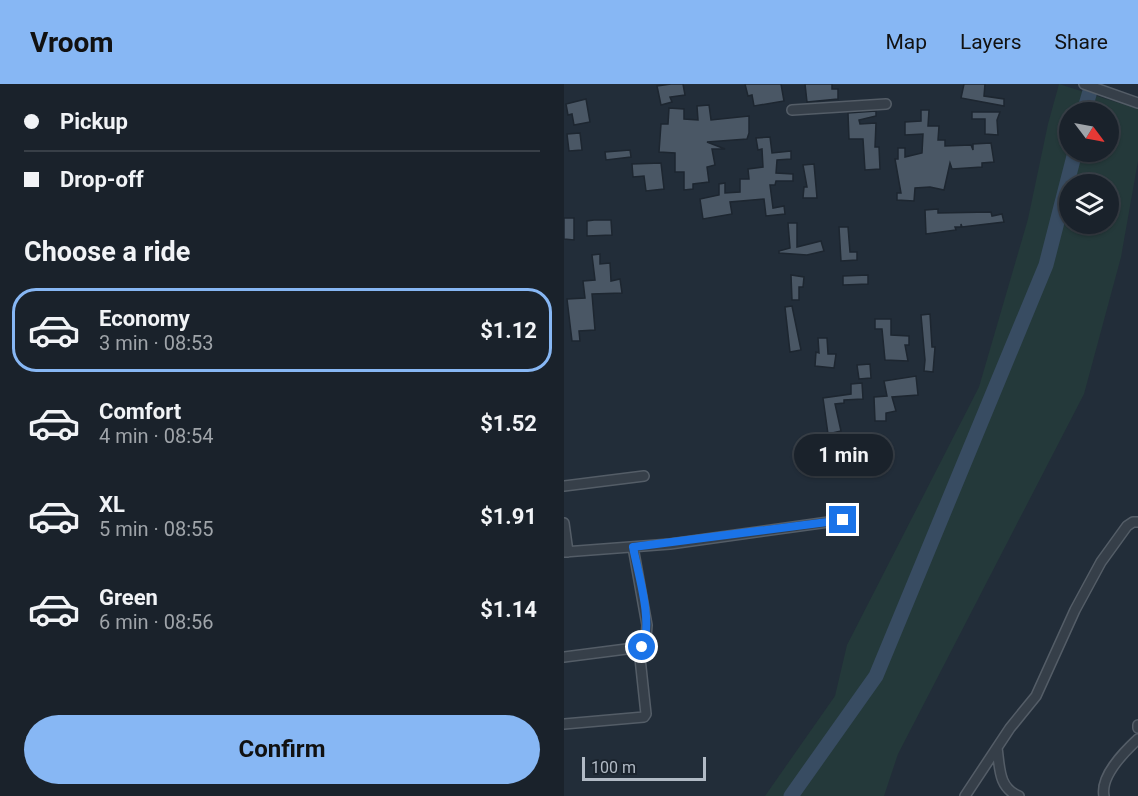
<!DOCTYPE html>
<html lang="en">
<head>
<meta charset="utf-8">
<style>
	body { margin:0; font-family:Roboto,sans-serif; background:#232a33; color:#f1f3f6; height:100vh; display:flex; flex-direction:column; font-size:22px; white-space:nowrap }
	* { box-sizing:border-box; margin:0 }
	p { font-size:20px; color:#9fa4a9 }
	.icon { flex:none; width:33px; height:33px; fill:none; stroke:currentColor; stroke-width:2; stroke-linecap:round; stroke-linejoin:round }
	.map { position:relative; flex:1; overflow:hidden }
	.details { display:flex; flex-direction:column; background:#1a222b; width:564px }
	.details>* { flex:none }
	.hud { display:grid; align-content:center; height:132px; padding:0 24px; background:#1a222b }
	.needle { width:39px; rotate:122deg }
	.fabs { position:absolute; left:495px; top:18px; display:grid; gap:12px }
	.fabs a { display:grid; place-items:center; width:60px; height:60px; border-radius:50%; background:#1a222b; box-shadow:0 2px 4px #0004,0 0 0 2px #383f47; font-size:30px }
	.scale { position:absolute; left:18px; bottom:15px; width:124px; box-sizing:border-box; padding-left:6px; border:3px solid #b1bac5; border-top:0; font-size:16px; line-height:21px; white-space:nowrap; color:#b1bac5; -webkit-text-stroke:4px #1b242e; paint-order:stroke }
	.end { position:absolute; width:27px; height:27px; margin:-14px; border:8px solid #1a73e8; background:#fff; box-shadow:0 0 0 3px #fff }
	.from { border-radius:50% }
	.bubble { position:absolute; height:42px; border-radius:21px; background:#1a222b; box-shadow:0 2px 4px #0004,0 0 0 2px #383f47; font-size:20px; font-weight:700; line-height:42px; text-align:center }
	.hud b { display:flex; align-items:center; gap:21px; height:57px; font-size:22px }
	.hud b+b { border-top:2px solid #383f47 }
	.hud i { width:15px; height:15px; background:#f1f3f6 }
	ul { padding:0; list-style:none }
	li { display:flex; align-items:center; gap:18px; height:84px; margin:0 12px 9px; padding:0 12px; border:3px solid transparent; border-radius:24px }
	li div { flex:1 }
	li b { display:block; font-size:22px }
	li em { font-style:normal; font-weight:700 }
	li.active { border-color:#87b7f4 }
	li>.icon { width:54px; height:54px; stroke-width:1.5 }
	h2 { padding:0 24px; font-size:27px; line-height:72px }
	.primary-button { display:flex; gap:12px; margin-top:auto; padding:12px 24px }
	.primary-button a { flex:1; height:69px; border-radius:36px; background:#87b7f4; color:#111; font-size:24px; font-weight:700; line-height:69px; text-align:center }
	header { display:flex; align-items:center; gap:36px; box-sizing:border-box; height:84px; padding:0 30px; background:#87b7f4; color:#111 }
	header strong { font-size:28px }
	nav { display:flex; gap:33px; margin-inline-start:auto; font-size:21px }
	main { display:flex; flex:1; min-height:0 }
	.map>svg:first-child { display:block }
	.green { fill:#24393a; fill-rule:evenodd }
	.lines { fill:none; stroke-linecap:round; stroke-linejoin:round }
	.river { stroke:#384c62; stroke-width:15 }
	.building { fill:#4a5765; stroke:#1d2630; stroke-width:1.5 }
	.minor-casing { stroke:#545d67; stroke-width:12 }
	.minor { stroke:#363f49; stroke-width:9 }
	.route { stroke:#1a73e8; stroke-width:8 }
</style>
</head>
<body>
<header>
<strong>Vroom</strong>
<nav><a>Map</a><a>Layers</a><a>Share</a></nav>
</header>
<main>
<section class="details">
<div class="hud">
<b><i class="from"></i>Pickup</b>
<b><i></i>Drop-off</b>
</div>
<h2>Choose a ride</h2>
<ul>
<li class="active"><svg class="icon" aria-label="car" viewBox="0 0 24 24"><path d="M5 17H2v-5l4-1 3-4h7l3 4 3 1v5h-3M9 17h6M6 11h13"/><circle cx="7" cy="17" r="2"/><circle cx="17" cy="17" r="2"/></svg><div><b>Economy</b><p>3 min · 08:53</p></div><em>$1.12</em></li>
<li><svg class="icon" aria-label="car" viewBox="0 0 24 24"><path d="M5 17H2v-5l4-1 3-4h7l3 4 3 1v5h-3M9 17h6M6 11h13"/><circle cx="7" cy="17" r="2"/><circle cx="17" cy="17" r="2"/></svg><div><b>Comfort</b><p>4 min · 08:54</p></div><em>$1.52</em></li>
<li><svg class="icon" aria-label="car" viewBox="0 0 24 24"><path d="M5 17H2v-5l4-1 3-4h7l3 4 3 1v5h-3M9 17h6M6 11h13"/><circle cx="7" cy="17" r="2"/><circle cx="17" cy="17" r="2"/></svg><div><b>XL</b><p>5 min · 08:55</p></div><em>$1.91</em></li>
<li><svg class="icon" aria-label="car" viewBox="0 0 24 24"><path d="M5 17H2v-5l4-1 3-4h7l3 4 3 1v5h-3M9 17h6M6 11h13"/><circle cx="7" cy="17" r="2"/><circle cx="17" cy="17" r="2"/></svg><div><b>Green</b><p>6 min · 08:56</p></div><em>$1.14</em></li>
</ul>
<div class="primary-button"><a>Confirm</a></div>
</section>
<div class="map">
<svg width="574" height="712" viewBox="0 0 574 712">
	<rect width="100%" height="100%" fill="#222d39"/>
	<!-- green -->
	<path class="green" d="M 495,0 L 574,25 L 574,77 L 557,173 L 520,310 L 334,670 L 320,712 L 201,712 L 271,612 L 283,561 L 415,303 L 464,135 L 484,40 ZM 506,28 L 544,28 L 544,68 L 506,68 ZM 506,100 L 544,100 L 544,140 L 506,140 Z"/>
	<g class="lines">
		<!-- river -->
		<path class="river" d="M 520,28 L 528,0
			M 227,712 L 312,592 L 482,181 L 511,68"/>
	</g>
	<!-- building -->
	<path class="building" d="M 107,0 L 119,0 L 121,11 L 106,13 L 108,18 L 97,21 L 93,2 Z
		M 181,0 L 217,0 L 220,17 L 190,22 L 188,11 L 184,12 Z
		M 241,0 L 268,0 L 268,5 L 274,5 L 274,15 L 243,18 Z
		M 400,0 L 421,0 L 420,12 L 440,15 L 440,22 L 397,14 Z
		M 22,15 L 26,38 L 10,41 L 8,30 L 4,31 L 2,20 Z
		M 145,21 L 147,36 L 185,32 L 185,49 L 183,55 L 143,58 L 161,65 L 148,65 L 151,81 L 143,83 L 145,98 L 129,100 L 129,105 L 120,106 L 120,88 L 111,88 L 111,69 L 95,68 L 97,40 L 104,40 L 105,24 L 120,25 L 120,35 L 134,36 L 133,22 Z
		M 357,26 L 365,26 L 364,42 L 375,42 L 374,56 L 381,56 L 381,62 L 407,61 L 409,66 L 409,60 L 427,59 L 430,78 L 418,79 L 418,83 L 388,85 L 386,79 L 380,106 L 366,103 L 351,104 L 350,117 L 333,116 L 333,109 L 337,109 L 331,75 L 334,75 L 334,64 L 341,64 L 341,73 L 358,69 L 359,50 L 341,51 L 341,38 L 357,37 Z
		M 312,27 L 312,32 L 295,36 L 296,40 L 312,39 L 311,63 L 315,63 L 316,85 L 301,86 L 299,55 L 285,55 L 284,29 Z
		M 408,28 L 436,28 L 433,36 L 434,51 L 421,50 L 421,35 L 408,35 Z
		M 16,49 L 18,66 L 5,67 L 3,50 Z
		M 206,53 L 208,69 L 227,67 L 227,75 L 213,76 L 212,89 L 229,90 L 229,97 L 212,97 L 211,101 L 206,101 L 209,124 L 220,122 L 221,130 L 202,132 L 200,115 L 166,118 L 168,130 L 139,135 L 136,115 L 155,111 L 155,100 L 161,99 L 161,109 L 176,108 L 176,95 L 185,95 L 184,85 L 199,83 L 198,65 L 194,66 L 192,54 Z
		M 66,66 L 67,73 L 42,76 L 41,68 Z
		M 97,79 L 100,105 L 82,107 L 80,92 L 69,93 L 68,80 Z
		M 250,80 L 253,114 L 239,114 L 240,103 L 243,103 L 239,81 Z
		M 374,125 L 374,129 L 427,128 L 428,132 L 438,130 L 440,138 L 398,143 L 397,140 L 397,143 L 391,143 L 392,146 L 362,150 L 361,126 Z
		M 0,134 L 10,134 L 10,156 L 0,155 Z
		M 30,136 L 47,136 L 48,151 L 23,152 L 23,137 Z
		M 224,139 L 233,139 L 233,163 L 257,157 L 260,167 L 243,171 L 215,169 L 215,167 L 226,164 Z
		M 275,143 L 284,143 L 286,168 L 293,168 L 293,176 L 277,177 Z
		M 36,170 L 36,180 L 46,179 L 47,197 L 56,195 L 58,209 L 28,210 L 31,246 L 15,247 L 16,257 L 8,257 L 3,215 L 21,214 L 19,197 L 31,196 L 28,171 Z
		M 227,191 L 240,193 L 239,203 L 235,203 L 235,216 L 228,216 Z
		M 304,191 L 304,200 L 279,201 L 279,192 Z
		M 228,222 L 237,266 L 226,268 L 221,223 Z
		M 366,230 L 368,263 L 371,263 L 369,288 L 360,287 L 361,276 L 357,231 Z
		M 311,235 L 327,235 L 327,251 L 345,252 L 345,261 L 341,261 L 344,277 L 321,276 L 318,245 L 311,245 Z
		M 254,254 L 263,254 L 264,270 L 272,270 L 270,284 L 251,282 L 252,268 L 255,269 Z
		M 306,280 L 307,294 L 295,295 L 293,281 Z
		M 352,292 L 354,311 L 328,313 L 332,327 L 322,329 L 322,337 L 311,337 L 310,313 L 323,312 L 320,297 Z
		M 298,299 L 299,315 L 280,316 L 280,319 L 271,320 L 277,347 L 264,350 L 259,314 L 287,310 L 287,300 Z"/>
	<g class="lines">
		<defs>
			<path id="minor" d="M 520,0 L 574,19
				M 228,26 L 322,20
				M 0,402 L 80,392
				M 0,439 L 4,468
				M 0,468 L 106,460 L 279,436
				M 0,573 L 78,563
				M 0,640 L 80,633 L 82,630 L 76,574 L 82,555 L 83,541 L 69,463
				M 574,641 L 574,644
				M 433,664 C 436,683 434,704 455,712
				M 401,712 L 446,644 L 472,612 L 511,526 L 537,478 L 563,442 L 569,438 L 574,438
				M 540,712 C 536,692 560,668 574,655"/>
		</defs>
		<!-- minor casing -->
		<use href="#minor" class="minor-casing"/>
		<!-- minor -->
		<use href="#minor" class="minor"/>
	</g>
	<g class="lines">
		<!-- route -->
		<path class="route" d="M 78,563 C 90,541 74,489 69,463 L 279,436"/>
	</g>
</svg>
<div class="fabs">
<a><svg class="needle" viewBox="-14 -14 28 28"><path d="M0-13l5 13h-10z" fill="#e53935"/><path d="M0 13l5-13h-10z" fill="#9fa4a9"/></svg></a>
<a><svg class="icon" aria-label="layers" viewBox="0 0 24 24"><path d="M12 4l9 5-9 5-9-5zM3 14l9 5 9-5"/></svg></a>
</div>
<div class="scale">100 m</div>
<i class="end from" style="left:78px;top:563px"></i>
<i class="end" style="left:279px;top:436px"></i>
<div class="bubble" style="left:230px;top:350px;width:99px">1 min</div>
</div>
</main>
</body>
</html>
